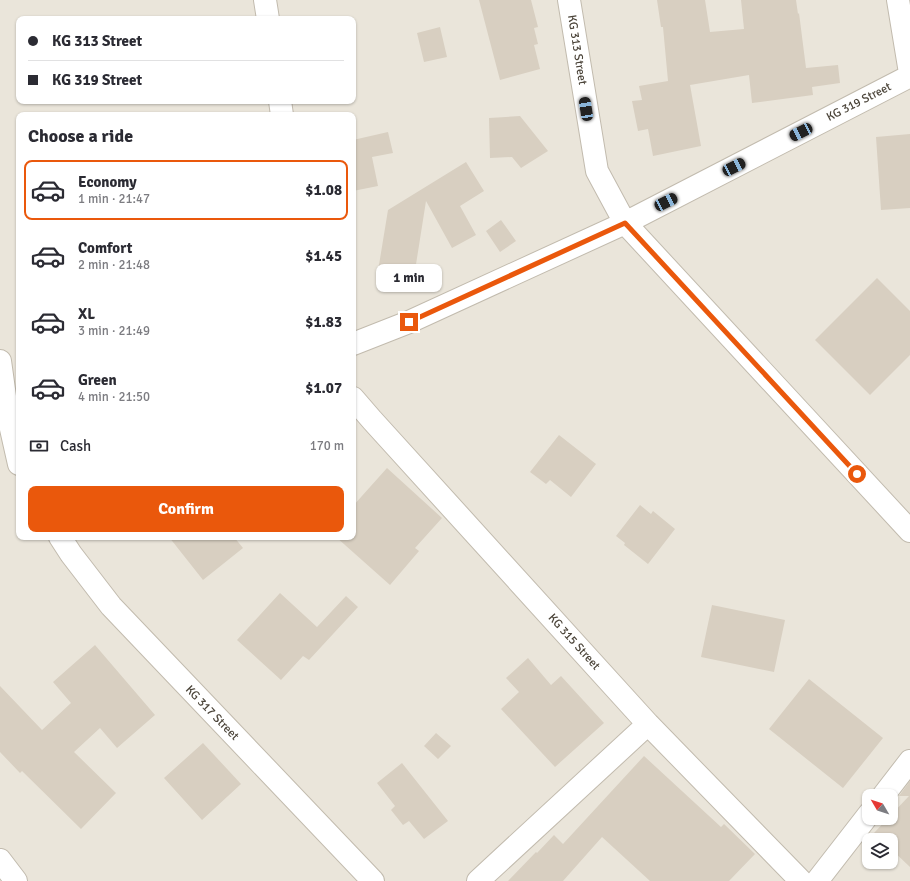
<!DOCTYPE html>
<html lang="en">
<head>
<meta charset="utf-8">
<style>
	body { margin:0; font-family:Signika,sans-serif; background:#f2f2f3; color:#2b2b33; height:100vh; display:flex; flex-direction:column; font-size:15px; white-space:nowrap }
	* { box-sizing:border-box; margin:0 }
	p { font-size:13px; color:#7c7c81 }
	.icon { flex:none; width:22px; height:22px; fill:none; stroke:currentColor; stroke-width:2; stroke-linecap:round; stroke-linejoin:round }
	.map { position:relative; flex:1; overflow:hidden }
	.details { position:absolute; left:16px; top:112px; width:340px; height:428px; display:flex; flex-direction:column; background:#fff; border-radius:8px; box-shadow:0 1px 3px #0004 }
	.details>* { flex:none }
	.hud { position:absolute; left:16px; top:16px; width:340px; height:88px; border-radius:8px; box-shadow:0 1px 3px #0004; display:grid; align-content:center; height:88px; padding:0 12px; background:#fff }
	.needle { width:26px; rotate:309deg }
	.tools { position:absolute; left:862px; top:789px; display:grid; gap:8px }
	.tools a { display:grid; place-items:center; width:36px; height:36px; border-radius:8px; background:#fff; box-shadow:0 1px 3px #0004; font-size:20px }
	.end { position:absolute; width:18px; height:18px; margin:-9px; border:5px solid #ea580c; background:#fff; box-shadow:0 0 0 2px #fff }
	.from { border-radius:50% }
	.bubble { position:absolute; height:28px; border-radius:8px; background:#fff; box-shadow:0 1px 3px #0004; font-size:13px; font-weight:800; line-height:28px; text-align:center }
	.car { position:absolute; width:12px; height:24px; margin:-12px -6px; border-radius:5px; box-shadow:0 0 3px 1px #0007; background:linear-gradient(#222 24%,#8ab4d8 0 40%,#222 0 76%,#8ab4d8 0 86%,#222 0) }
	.hud b { display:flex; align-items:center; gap:14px; height:38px; font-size:15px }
	.hud b+b { border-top:1px solid #e1e1e2 }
	.hud i { width:10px; height:10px; background:#2b2b33 }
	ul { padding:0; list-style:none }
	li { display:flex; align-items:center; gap:12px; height:60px; margin:0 8px 6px; padding:0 4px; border:2px solid transparent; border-radius:8px }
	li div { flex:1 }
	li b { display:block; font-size:15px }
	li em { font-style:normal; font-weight:800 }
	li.active { border-color:#ea580c }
	li>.icon { width:36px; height:36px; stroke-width:1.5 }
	h2 { padding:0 12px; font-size:18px; line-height:48px }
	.pay { display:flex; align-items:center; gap:10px; height:44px; padding:0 12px; font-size:15px }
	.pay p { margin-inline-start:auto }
	.button { display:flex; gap:8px; margin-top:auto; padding:8px 12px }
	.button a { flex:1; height:46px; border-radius:8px; background:#ea580c; color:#fff; font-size:16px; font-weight:800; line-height:46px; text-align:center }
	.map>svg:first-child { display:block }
	.residential { fill:#eae5da; fill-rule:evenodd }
	.building { fill:#d8cfc1 }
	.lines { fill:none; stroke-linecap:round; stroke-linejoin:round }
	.minor-casing { stroke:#c2bbae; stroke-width:24 }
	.minor { stroke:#fff; stroke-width:22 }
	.route { stroke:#ea580c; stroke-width:5 }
	.labels { text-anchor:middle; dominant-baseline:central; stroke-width:3; stroke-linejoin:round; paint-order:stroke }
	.street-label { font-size:12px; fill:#4b4439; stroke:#fff }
</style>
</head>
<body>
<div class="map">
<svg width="910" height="881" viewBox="0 0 910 881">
	<rect width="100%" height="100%" fill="#f6f3ec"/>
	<!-- residential -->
	<path class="residential" d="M 0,0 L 910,0 L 910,881 L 0,881 ZM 19,19 L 353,19 L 353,101 L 19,101 ZM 19,115 L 353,115 L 353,537 L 19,537 ZM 869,796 L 891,796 L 891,818 L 869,818 ZM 869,840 L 891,840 L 891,862 L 869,862 Z"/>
	<!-- building -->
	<path class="building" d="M 479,0 L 531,0 L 538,27 L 534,28 L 538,44 L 534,45 L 540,69 L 500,80 Z
		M 657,0 L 705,0 L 710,32 L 744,29 L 741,0 L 796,0 L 798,14 L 799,13 L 806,68 L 838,65 L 840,83 L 812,87 L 813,95 L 752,103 L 749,75 L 690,85 L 701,146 L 653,156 L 648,129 L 638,131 L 632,101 L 642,100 L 639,86 L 668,81 L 663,27 L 661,27 Z
		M 440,27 L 447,57 L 424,62 L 417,33 Z
		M 520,116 L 548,151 L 521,168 L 512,157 L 490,158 L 489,118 Z
		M 388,132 L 393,153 L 372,157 L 378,186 L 353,191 L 353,140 Z
		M 910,134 L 910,208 L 881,210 L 876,137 Z
		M 466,162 L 484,191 L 460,206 L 476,235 L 452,248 L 426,201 L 414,277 L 378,271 L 388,210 Z
		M 501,220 L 516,241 L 500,252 L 486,231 Z
		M 877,278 L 910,311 L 910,355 L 870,395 L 815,340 Z
		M 559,435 L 596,464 L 571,497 L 550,480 L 546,484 L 530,472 Z
		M 387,468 L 442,518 L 415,548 L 419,551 L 390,585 L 336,537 L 353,537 L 353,506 Z
		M 640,505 L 651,514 L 653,511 L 675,529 L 648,564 L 624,545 L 625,543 L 616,536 Z
		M 169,537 L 234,537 L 243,548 L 203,580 Z
		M 280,593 L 317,627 L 346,596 L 358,607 L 309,660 L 303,656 L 281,680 L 237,640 Z
		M 712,605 L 785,620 L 774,672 L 701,657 Z
		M 95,645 L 155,715 L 117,748 L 100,728 L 74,752 L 116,793 L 81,829 L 22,771 L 20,773 L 0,752 L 0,686 L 42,730 L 71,703 L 53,682 Z
		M 528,658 L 551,685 L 561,676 L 604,723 L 555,767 L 501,709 L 519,692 L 506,678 Z
		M 809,679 L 883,738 L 843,788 L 769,729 Z
		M 436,733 L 451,746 L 438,759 L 424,746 Z
		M 203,743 L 241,784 L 202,820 L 164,778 Z
		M 644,756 L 721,827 L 724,824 L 755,854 L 729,881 L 650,881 L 602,837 L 563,881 L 508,881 L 536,852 L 537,853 L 554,835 L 563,844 Z
		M 402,763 L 448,821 L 424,839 L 409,821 L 403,825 L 391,810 L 395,806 L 377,783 Z
		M 910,781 L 910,867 L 891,849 L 891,840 L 881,840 L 874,833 L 888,818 L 891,818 L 891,815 L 909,796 L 899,796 Z"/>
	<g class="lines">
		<defs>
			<path id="minor" d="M 265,0 L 268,19
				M 569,0 L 597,171 L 625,223 L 910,531
				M 898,0 L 910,73
				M 280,101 L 282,115
				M 353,344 L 409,322 L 625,223 L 910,76
				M 0,361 L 7,411 L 19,464
				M 353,398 L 372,420 L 648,724 L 801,881
				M 60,537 L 71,554 L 111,606 L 373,881
				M 883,796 L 910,761
				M 0,860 L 16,881
				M 478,881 L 648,724
				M 817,881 L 869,814"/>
		</defs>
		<!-- minor casing -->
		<use href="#minor" class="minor-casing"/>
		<!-- minor -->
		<use href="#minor" class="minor"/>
	</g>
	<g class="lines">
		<!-- route -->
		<path class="route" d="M 409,322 L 625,223 L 857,474"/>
	</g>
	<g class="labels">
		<!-- street labels -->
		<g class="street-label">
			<text transform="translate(577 50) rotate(81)">KG 313 Street</text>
			<text transform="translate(859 102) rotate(-27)">KG 319 Street</text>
			<text transform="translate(574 642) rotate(48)">KG 315 Street</text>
			<text transform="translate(212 713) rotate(46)">KG 317 Street</text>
		</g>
	</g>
</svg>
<div class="tools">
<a><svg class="needle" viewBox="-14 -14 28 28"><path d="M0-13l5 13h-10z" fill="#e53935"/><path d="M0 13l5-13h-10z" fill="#7c7c81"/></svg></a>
<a><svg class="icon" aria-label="layers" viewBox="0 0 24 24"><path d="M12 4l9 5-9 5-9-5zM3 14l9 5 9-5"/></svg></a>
</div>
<i class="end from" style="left:857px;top:474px"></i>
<i class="end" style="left:409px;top:322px"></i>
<div class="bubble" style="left:376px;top:264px;width:66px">1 min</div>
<i class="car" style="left:586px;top:109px;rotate:351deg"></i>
<i class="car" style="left:801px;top:132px;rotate:243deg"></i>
<i class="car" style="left:734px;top:167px;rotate:63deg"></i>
<i class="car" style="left:666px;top:202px;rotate:63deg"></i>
<div class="hud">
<b><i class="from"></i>KG 313 Street</b>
<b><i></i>KG 319 Street</b>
</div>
<section class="details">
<h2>Choose a ride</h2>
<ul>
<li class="active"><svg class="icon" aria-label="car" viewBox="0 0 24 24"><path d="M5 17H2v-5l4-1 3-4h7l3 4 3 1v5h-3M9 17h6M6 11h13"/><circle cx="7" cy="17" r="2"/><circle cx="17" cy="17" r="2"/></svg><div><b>Economy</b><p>1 min · 21:47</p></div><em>$1.08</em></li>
<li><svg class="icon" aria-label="car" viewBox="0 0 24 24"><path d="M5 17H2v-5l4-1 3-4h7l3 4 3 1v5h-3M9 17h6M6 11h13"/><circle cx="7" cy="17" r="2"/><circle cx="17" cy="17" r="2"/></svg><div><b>Comfort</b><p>2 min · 21:48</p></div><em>$1.45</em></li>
<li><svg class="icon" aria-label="car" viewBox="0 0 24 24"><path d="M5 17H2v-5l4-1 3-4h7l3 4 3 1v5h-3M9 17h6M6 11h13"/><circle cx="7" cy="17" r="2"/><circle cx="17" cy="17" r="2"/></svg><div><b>XL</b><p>3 min · 21:49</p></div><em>$1.83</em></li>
<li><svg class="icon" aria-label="car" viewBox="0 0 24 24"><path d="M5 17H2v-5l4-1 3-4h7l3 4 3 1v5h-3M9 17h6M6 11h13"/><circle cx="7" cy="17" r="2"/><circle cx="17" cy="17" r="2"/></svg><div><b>Green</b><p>4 min · 21:50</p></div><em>$1.07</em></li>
</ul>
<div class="pay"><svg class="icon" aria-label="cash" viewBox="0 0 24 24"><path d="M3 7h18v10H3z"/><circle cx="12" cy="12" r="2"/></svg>Cash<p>170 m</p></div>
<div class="button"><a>Confirm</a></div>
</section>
</div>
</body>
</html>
